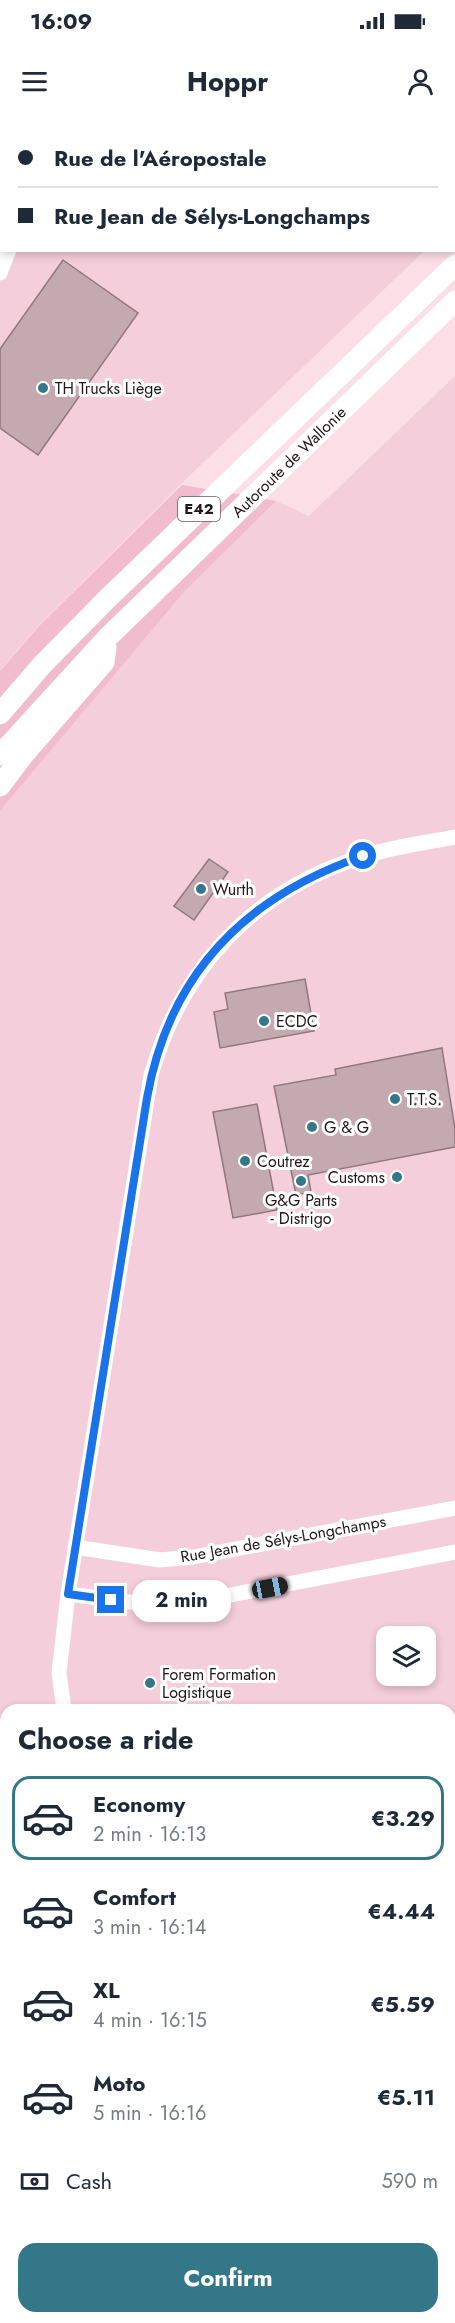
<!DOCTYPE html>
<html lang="en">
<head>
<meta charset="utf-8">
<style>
	body { margin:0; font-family:Jost,sans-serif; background:#f6f6f7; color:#1f2937; height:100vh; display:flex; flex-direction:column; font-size:22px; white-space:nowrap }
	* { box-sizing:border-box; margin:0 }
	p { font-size:20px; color:#747a83 }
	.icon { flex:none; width:33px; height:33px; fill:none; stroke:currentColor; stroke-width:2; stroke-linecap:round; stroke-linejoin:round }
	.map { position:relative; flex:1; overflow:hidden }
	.sheet { position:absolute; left:0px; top:1584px; width:456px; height:620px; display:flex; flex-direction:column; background:#fff; border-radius:18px 18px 0 0; box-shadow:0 3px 9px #0003 }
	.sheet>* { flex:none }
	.banner { position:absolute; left:0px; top:0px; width:456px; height:132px; box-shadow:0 3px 9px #0003; display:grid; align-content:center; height:132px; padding:0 18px; background:#fff }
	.tools { position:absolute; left:376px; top:1506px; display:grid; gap:12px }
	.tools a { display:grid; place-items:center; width:60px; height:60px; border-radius:12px; background:#fff; box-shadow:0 3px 9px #0003; font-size:30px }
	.end { position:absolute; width:27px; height:27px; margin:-14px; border:8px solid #1a73e8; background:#fff; box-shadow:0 0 0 3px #fff }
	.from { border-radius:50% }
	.bubble { position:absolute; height:42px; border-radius:18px; background:#fff; box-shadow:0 3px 9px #0003; font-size:20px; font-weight:700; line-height:42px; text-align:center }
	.car { position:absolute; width:18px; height:36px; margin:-18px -9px; border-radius:8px; box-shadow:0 0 4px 2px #0007; background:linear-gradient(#222 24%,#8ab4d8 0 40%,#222 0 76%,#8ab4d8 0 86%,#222 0) }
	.banner b { display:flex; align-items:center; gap:21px; height:57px; font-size:22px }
	.banner b+b { border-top:2px solid #e0e1e3 }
	.banner i { width:15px; height:15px; background:#1f2937 }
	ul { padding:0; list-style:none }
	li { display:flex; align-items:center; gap:18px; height:84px; margin:0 12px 9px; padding:0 6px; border:3px solid transparent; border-radius:18px }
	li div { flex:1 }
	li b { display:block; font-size:22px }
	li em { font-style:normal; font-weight:700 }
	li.active { border-color:#347788 }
	li>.icon { width:54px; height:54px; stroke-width:1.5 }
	h2 { padding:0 18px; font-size:27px; line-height:72px }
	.pay { display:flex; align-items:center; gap:15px; height:66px; padding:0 18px; font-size:22px }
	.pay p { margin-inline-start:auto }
	.primary-button { display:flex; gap:12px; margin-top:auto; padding:12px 18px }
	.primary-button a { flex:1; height:69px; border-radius:18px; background:#347788; color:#fff; font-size:24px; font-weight:700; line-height:69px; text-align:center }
	.status { display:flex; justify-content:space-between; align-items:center; height:42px; padding:0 30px; background:#fff; direction:ltr }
	.status svg { height:16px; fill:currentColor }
	header { display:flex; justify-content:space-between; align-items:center; height:78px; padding:0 18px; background:#fff; font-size:27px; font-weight:700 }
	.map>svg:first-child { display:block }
	.built { fill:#f4ceda; fill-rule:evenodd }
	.green { fill:#f1bdce }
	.building { fill:#c5a9b1; stroke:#91777f; stroke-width:1.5 }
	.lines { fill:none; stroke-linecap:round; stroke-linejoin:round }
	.minor { stroke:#fff; stroke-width:15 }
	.highway { stroke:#fff; stroke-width:21 }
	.rail-casing { stroke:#88747a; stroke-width:5 }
	.rail { stroke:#fff; stroke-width:3; stroke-dasharray:9; stroke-linecap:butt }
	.route { stroke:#1a73e8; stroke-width:8 }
	.poi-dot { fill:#347788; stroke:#fff; stroke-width:2 }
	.labels { text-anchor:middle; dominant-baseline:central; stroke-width:6; stroke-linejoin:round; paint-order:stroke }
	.shield { fill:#fff; stroke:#635c5e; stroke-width:1.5 }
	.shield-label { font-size:15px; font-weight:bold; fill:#201619 }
	.poi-label { font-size:16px; fill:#201619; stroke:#fff; text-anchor:start }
	.street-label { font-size:16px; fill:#201619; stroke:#fff }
</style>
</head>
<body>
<div class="status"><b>16:09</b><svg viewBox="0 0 49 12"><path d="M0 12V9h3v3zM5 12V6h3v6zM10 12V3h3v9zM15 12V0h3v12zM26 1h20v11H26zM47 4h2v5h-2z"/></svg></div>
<header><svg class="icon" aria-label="menu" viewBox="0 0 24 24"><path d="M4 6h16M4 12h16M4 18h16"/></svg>Hoppr<svg class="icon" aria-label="person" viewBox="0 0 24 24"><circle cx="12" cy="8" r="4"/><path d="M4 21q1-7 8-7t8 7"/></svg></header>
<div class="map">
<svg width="455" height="2203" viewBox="0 0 455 2203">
	<rect width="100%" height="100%" fill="#fcdee7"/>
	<!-- built -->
	<path class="built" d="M 187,0 L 455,0 L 455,100 L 454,2 L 185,1 Z
		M 17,131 L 424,131 L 181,364 L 40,504 L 0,550 L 0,159 L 3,160 Z
		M 455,256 L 455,1732 L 450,1733 L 450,1590 L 6,1590 L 6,1827 L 0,1828 L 0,691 L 185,471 L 276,381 L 309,396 ZM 387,1516 L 426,1516 L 426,1556 L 387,1556 Z"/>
	<!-- green -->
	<path class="green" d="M 182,365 L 276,381 L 185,471 L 0,691 L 0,551 L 40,505 Z"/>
	<!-- building -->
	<path class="building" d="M 63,140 L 138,193 L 38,335 L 0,308 L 0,229 Z
		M 209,739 L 228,752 L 194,800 L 174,786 Z
		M 305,859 L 314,911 L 220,928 L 214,892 L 228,889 L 225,873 Z
		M 442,928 L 455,1009 L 455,1027 L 308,1055 L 311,1072 L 296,1075 L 274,966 L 336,955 L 335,949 Z
		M 257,984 L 277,1090 L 233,1098 L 213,992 Z"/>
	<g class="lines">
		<!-- minor -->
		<path class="minor" d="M 64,2 L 65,0
			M 0,153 L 9,130
			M 75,1427 L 160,1440 L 193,1437 L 455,1388
			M 68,1474 L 153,1485 L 178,1485 L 455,1432
			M 64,1590 L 59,1553 L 68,1474 L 151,955 C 182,847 253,771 361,737 C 391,727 424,723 455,717"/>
		<!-- highway -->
		<path class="highway" d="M 0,594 L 42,545 L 107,479 L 455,145
			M 0,635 L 107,518 L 455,181
			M 0,666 L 24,634 L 104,542 L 106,528"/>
		<defs>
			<path id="rail" d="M 450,1605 L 455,1604
				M 450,1673 L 455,1672
				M 450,1722 L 455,1721
				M 450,1752 L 455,1751
				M 450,1762 L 455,1761
				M 450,1780 L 455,1779
				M 0,1837 L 6,1836
				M 0,1847 L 6,1846
				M 0,1866 L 6,1864"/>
		</defs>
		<!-- rail casing -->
		<use href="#rail" class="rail-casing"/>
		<!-- rail -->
		<use href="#rail" class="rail"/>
	</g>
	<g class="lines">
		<!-- route -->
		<path class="route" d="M 111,1480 L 68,1474 L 147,978 C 169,853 247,776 363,736"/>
	</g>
	<!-- markers -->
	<g class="poi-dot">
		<circle cx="43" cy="268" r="6"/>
		<circle cx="201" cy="769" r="6"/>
		<circle cx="264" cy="901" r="6"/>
		<circle cx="395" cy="979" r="6"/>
		<circle cx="312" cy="1007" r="6"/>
		<circle cx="245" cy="1041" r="6"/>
		<circle cx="397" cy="1057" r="6"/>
		<circle cx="301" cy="1061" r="6"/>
		<circle cx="150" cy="1563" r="6"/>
	</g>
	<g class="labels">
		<!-- shield labels -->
		<rect class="shield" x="178" y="377" width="42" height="24" rx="4.5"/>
		<g class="shield-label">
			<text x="199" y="389">E42</text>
		</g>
		<!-- poi labels -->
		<g class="poi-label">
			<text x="55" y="268">TH Trucks Liège</text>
			<text x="213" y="769">Wurth</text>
			<text x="276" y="901">ECDC</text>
			<text x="407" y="979">T.T.S.</text>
			<text x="324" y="1007">G &amp; G</text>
			<text x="257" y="1041">Coutrez</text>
			<text x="385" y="1057" text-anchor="end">Customs</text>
			<text x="301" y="1080" text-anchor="middle">G&amp;G Parts<tspan x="301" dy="18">- Distrigo</tspan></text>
			<text x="162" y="1554">Forem Formation<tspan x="162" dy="18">Logistique</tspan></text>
		</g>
		<!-- street labels -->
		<g class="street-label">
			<text transform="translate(289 342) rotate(-44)">Autoroute de Wallonie</text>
			<text transform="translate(283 1419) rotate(-10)">Rue Jean de Sélys-Longchamps</text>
		</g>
	</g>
</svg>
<div class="tools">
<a><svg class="icon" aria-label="layers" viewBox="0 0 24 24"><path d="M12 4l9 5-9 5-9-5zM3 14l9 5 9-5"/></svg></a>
</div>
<i class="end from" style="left:363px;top:736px"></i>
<i class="end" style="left:111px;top:1480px"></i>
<div class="bubble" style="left:132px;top:1460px;width:99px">2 min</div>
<i class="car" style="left:270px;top:1468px;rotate:79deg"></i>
<div class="banner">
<b><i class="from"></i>Rue de l'Aéropostale</b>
<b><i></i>Rue Jean de Sélys-Longchamps</b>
</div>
<section class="sheet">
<h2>Choose a ride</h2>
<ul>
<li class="active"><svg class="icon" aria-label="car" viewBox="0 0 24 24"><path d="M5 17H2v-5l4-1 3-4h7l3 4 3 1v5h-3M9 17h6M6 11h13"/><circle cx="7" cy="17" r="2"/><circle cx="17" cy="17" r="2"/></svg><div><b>Economy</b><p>2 min · 16:13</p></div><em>€3.29</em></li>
<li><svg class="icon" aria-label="car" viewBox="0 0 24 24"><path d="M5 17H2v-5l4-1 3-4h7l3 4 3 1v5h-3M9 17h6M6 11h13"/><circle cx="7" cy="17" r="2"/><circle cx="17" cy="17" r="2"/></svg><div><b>Comfort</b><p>3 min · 16:14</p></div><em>€4.44</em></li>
<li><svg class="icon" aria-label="car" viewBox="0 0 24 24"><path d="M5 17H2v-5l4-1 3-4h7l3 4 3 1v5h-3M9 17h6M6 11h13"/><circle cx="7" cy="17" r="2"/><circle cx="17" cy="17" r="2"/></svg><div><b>XL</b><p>4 min · 16:15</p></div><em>€5.59</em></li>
<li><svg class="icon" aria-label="car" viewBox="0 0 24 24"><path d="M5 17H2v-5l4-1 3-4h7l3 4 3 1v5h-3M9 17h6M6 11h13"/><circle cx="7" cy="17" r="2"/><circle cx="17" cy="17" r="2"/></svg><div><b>Moto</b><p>5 min · 16:16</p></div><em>€5.11</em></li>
</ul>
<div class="pay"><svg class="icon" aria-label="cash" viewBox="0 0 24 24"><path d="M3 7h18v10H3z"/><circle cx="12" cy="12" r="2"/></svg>Cash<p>590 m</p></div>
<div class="primary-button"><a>Confirm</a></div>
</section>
</div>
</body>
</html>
